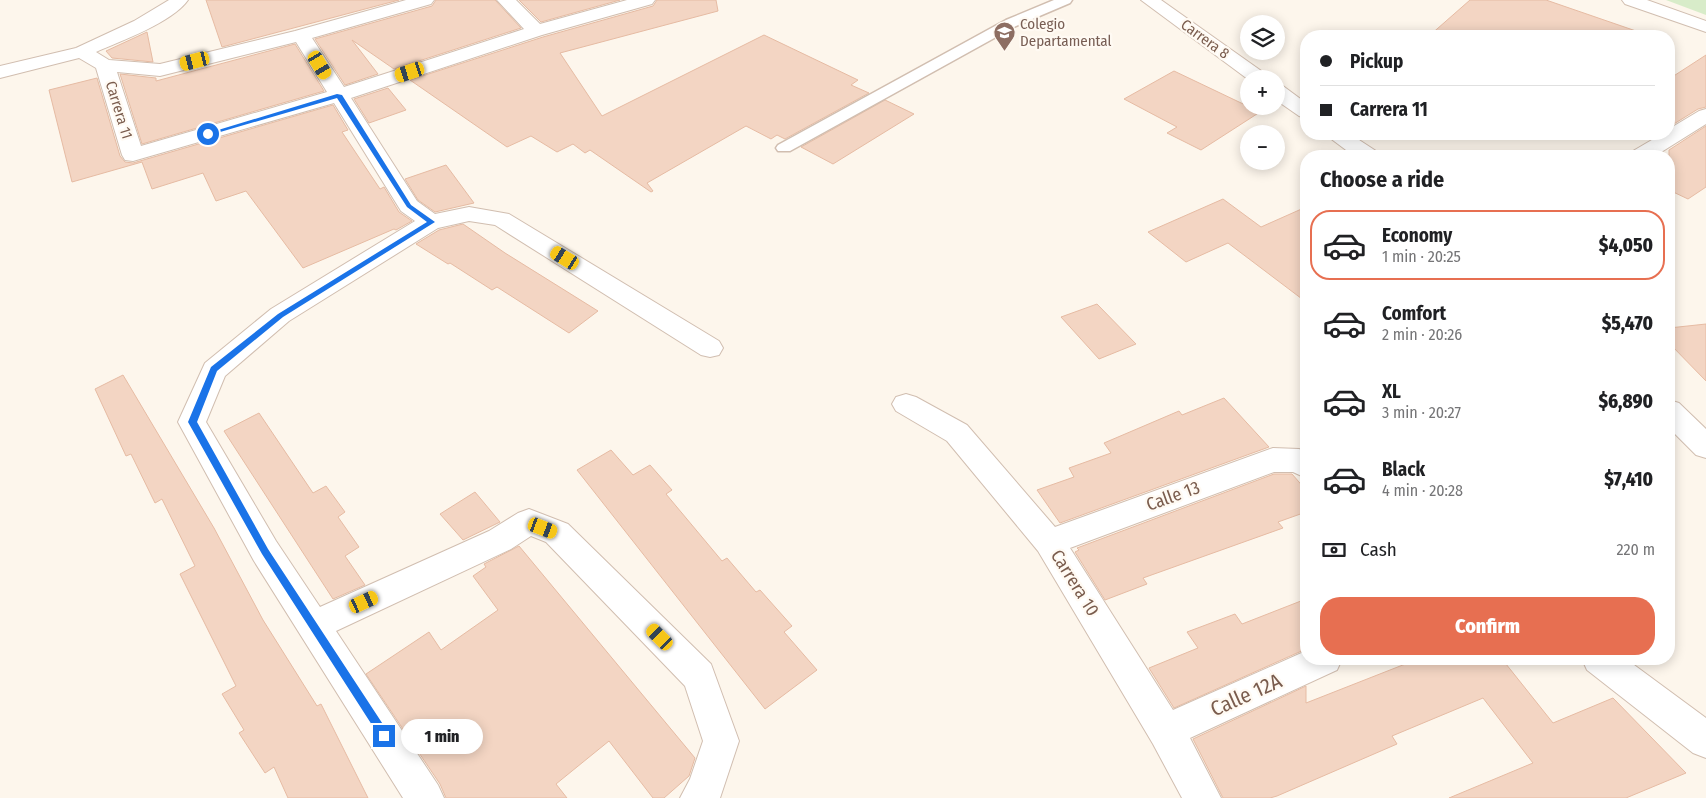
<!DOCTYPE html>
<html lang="en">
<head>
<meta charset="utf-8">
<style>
	body { margin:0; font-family:"Fira Sans Condensed",sans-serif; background:#f6f6f6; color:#202124; height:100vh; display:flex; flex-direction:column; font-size:19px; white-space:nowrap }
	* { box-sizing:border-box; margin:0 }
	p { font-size:16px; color:#757577 }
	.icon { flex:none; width:28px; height:28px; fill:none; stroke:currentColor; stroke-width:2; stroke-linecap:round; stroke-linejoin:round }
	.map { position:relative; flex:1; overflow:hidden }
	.sheet { position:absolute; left:1300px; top:150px; width:375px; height:515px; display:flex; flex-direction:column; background:#fff; border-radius:20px; box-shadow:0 2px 12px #0003 }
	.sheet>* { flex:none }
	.top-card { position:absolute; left:1300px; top:30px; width:375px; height:110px; border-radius:20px; box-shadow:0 2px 12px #0003; display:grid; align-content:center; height:110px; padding:0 20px; background:#fff }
	.controls { position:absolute; left:1240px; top:15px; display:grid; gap:10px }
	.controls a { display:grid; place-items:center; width:45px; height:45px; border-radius:50%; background:#fff; box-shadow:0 2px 12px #0003; font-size:25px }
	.end { position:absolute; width:22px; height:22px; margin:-11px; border:6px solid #1a73e8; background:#fff; box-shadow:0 0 0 2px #fff }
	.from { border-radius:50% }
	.bubble { position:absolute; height:35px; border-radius:18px; background:#fff; box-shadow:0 2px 12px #0003; font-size:16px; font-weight:800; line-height:35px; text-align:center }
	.car { position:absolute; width:15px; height:30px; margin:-15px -8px; border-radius:6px; box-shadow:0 0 4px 1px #0007; background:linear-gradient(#f5c518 24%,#345 0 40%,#f5c518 0 76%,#345 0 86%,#f5c518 0) }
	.top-card b { display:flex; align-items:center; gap:18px; height:48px; font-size:19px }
	.top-card b+b { border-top:1px solid #e0e0e0 }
	.top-card i { width:12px; height:12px; background:#202124 }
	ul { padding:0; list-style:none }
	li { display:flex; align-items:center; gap:15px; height:70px; margin:0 10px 8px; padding:0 10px; border:2px solid transparent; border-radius:20px }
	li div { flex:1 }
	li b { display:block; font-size:19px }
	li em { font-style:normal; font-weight:800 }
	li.active { border-color:#e76f51 }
	li>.icon { width:45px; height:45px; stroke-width:1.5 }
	h2 { padding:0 20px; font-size:22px; line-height:60px }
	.pay { display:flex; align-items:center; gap:12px; height:55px; padding:0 20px; font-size:19px }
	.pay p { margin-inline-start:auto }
	.action { display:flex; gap:10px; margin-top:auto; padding:10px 20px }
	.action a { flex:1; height:58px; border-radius:20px; background:#e76f51; color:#fff; font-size:20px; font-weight:800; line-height:58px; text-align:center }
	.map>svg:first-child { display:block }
	.green { fill:#d8ecc9 }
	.building { fill:#f3d5c3; stroke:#e6bba3 }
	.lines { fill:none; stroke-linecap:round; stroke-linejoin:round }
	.service-casing { stroke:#d1beb0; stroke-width:3 }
	.minor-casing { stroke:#d1beb0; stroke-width:2 }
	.tertiary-casing { stroke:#d1beb0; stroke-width:2 }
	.service { fill:#fff; fill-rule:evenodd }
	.minor { fill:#fff; fill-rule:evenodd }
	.tertiary { fill:#fff; fill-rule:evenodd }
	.route { fill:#1a73e8 }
	.labels { text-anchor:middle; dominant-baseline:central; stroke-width:4.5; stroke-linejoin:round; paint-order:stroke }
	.far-education-label { font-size:15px; fill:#785e54; stroke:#fffaf3; text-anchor:start }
	.far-street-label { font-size:15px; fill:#7a5c4d; stroke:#fffaf3 }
	.street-label { font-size:18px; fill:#7a5c4d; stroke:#fffaf3 }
	.near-street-label { font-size:21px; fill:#7a5c4d; stroke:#fffaf3 }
</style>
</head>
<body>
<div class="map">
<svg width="1706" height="798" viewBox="0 0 1706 798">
	<rect width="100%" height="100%" fill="#fdf6ec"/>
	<!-- green -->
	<path class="green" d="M 1666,0 L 1706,0 L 1706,15 Z"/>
	<!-- building -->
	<path class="building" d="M 206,0 L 399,0 L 222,47 Z
		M 436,0 L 495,0 L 521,28 L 394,69 L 352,40 L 378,74 L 345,85 L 315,39 L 432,6 Z
		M 519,0 L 620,0 L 541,22 Z
		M 657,0 L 716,0 L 718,11 L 560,53 L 602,116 L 764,35 L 858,80 L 851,85 L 869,93 L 785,139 L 777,135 L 771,139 L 746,126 L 647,183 L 653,191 L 651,192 L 590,150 L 585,153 L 573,144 L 557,152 L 531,136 L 507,147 L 410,80 L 543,37 L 653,6 Z
		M 1470,0 L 1546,0 L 1636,31 L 1635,36 L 1429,36 Z
		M 147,32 L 153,62 L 112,58 L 106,51 Z
		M 295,44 L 324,91 L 142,144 L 120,74 L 156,78 L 156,81 Z
		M 1706,55 L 1706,107 L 1698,109 L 1669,127 L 1669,79 Z
		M 1174,71 L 1260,112 L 1201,150 L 1167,133 L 1177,127 L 1124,99 Z
		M 97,78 L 120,156 L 125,162 L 133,163 L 333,105 L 348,130 L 342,132 L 380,189 L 384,187 L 399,212 L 412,221 L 396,230 L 394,229 L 303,268 L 246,191 L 216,201 L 203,173 L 152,189 L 142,162 L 72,182 L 49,90 Z
		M 388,88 L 406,110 L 369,123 L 354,99 Z
		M 885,100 L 914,114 L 833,164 L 801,147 Z
		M 1706,126 L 1706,187 L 1688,199 L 1669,190 L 1669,150 Z
		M 446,165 L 474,203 L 435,212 L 418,200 L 405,179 Z
		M 1223,199 L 1261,227 L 1306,207 L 1306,302 L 1228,243 L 1186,262 L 1148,232 Z
		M 463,224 L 505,253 L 598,311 L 569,333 L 497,287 L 492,290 L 450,263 L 448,264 L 416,244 L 439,230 Z
		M 1097,304 L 1136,344 L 1099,359 L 1061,317 Z
		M 1706,324 L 1706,381 L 1669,343 L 1669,328 Z
		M 123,375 L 214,528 L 263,620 L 317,706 L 321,704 L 368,798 L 288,798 L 274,767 L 265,773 L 239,733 L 244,730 L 222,694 L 236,686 L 180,574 L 195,566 L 162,499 L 155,503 L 131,454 L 126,456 L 95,389 Z
		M 1224,398 L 1269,447 L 1060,523 L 1037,490 L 1074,477 L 1069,468 L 1111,453 L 1104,443 L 1179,411 L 1182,415 Z
		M 259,413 L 313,493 L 326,486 L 345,512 L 338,517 L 359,547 L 345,556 L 365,585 L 333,599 L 224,431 Z
		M 611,450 L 633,475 L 650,465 L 672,490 L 666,494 L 722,561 L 727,558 L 756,592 L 760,590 L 792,626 L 784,632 L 817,670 L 765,709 L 577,470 Z
		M 1274,474 L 1292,474 L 1306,490 L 1306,512 L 1278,522 L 1283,528 L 1143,578 L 1147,584 L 1105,600 L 1075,552 L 1079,550 L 1077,548 Z
		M 475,492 L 500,522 L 463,540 L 440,514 Z
		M 519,546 L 695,758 L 689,776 L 664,798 L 653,798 L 609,741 L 556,784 L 567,798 L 446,798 L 440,784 L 366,674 L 429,632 L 441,650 L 498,610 L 473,576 L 486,567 L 484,564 Z
		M 1306,599 L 1306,649 L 1174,708 L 1149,668 L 1198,648 L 1187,632 L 1235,614 L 1242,624 Z
		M 1418,659 L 1502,659 L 1553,723 L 1613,698 L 1686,773 L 1626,798 L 1449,798 L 1533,763 L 1483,698 L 1392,736 L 1397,744 L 1277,796 L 1270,798 L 1223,798 L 1193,739 L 1306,686 L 1306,703 Z"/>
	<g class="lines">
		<defs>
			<path id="service" d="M 1054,0 L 1072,0 L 1070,3 L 1016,26 L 790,151 L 778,151 L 776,148 L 778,145 L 1006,20 Z"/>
			<path id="minor" d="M 169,0 L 188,0 C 173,22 121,41 96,52 L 109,60 L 160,64 L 295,31 L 406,0 L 434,0 L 431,4 L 312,38 L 344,87 L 524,29 L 497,0 L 516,0 L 540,24 L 627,0 L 655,0 L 652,4 L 542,35 L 351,98 L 417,201 L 435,214 L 469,207 L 509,214 L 719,341 L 723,348 L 719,355 L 710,357 L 701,355 L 495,225 L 469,221 L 438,228 L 289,321 L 225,376 L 206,422 L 276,541 L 320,607 L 489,531 L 518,513 L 529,509 L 568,524 L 711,664 L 739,741 L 720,798 L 680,798 L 690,779 L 703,741 L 685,686 L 546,542 L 531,536 L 511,549 L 336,631 L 438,785 L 444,798 L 403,798 L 254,561 L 178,422 L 205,363 L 271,309 L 415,221 L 401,211 L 334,103 L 133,161 L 125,160 L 122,155 L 96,68 L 79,58 L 0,78 L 0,66 L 76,48 L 134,21 ZM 296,42 L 327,92 L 141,146 L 117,72 L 160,76 Z
				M 1622,0 L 1647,0 L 1706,21 L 1706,32 L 1625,4 Z
				M 1706,109 L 1706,124 L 1655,156 L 1630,156 L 1633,151 L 1662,134 L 1669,134 L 1669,129 L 1699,111 Z
				M 906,394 L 916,397 L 967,425 L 1055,527 L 1273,448 L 1299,449 L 1306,452 L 1306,478 L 1293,472 L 1274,472 L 1070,548 L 1173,710 L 1306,651 L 1306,659 L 1342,659 L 1337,670 L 1190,738 L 1221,798 L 1182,798 L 1153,744 L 1038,551 L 947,441 L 896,411 L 892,404 L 896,397 Z
				M 1582,659 L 1626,659 L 1706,718 L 1706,758 L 1693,753 L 1587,670 Z"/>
			<path id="tertiary" d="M 1141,0 L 1161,0 L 1267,75 L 1270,79 L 1249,80 Z
				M 1276,84 L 1283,86 L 1306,103 L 1306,118 L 1299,116 L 1276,100 Z
				M 1327,134 L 1350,134 L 1376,151 L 1379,156 L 1354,156 L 1330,138 Z
				M 1669,400 L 1679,403 L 1706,429 L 1706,458 L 1696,455 L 1669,428 Z"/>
		</defs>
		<!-- service casing -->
		<use href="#service" class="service-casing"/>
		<!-- minor casing -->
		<use href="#minor" class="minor-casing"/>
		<!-- tertiary casing -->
		<use href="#tertiary" class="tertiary-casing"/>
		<!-- service -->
		<use href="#service" class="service"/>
		<!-- minor -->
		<use href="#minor" class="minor"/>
		<!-- tertiary -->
		<use href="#tertiary" class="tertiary"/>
	</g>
	<!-- route -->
	<path class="route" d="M 337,94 L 342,95 L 411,205 L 435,222 L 283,317 L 217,371 L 197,422 L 268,549 L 388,732 L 390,736 L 388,739 L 384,741 L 381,739 L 262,554 L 188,422 L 211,367 L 278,314 L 427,222 L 407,207 L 337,98 L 210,135 L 205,134 Z"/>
	<!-- icons -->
	<defs>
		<symbol id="school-pin" viewBox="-11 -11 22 30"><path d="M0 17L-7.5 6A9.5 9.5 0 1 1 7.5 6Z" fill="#8d6e63" stroke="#fffaf3"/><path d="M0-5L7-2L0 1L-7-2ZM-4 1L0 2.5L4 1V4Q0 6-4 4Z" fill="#fff"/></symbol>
	</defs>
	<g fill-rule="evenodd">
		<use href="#school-pin" x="992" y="20" width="25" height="34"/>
	</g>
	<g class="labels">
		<!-- far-education labels -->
		<g class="far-education-label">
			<text x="1020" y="24">Colegio<tspan x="1020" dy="17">Departamental</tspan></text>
		</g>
		<!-- far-street labels -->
		<g class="far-street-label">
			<text transform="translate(1205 39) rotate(36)">Carrera 8</text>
			<text transform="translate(119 110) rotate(73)">Carrera 11</text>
		</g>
		<!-- street labels -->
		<g class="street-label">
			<text transform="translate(1173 496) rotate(-20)">Calle 13</text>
			<text transform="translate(1075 583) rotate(58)">Carrera 10</text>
		</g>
		<!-- near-street labels -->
		<g class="near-street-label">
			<text transform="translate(1246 695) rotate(-24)">Calle 12A</text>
		</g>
	</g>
</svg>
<div class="controls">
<a><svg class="icon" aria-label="layers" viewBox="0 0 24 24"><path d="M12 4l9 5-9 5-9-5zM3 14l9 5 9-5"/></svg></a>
<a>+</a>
<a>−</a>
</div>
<i class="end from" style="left:208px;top:134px"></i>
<i class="end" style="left:384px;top:736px"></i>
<div class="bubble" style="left:401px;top:719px;width:82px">1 min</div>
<i class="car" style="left:195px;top:61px;rotate:256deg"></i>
<i class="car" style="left:320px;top:65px;rotate:149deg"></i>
<i class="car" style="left:410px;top:72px;rotate:252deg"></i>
<i class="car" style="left:565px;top:258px;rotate:301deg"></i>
<i class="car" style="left:543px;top:528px;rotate:111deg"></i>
<i class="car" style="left:364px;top:602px;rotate:65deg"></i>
<i class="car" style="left:660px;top:637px;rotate:315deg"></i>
<div class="top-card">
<b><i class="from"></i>Pickup</b>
<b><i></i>Carrera 11</b>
</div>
<section class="sheet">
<h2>Choose a ride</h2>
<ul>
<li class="active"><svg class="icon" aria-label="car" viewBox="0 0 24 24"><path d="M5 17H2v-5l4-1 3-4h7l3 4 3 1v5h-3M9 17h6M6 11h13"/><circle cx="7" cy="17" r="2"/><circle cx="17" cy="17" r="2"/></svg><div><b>Economy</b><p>1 min · 20:25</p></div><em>$4,050</em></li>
<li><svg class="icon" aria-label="car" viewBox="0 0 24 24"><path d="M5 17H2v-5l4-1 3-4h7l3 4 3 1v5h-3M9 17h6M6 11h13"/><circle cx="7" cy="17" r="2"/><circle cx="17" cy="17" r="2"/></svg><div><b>Comfort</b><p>2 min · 20:26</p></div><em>$5,470</em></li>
<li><svg class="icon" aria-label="car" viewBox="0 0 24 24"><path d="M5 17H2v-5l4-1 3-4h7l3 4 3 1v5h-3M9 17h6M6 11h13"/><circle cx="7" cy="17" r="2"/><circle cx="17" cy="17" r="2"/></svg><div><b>XL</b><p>3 min · 20:27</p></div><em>$6,890</em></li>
<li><svg class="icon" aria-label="car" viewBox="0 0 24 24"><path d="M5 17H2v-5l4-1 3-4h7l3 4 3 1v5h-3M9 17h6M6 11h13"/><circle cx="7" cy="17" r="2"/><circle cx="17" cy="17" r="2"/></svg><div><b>Black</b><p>4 min · 20:28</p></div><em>$7,410</em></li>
</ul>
<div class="pay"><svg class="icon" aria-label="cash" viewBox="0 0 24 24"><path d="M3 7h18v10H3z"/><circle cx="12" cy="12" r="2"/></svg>Cash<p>220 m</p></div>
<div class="action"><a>Confirm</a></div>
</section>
</div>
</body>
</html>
